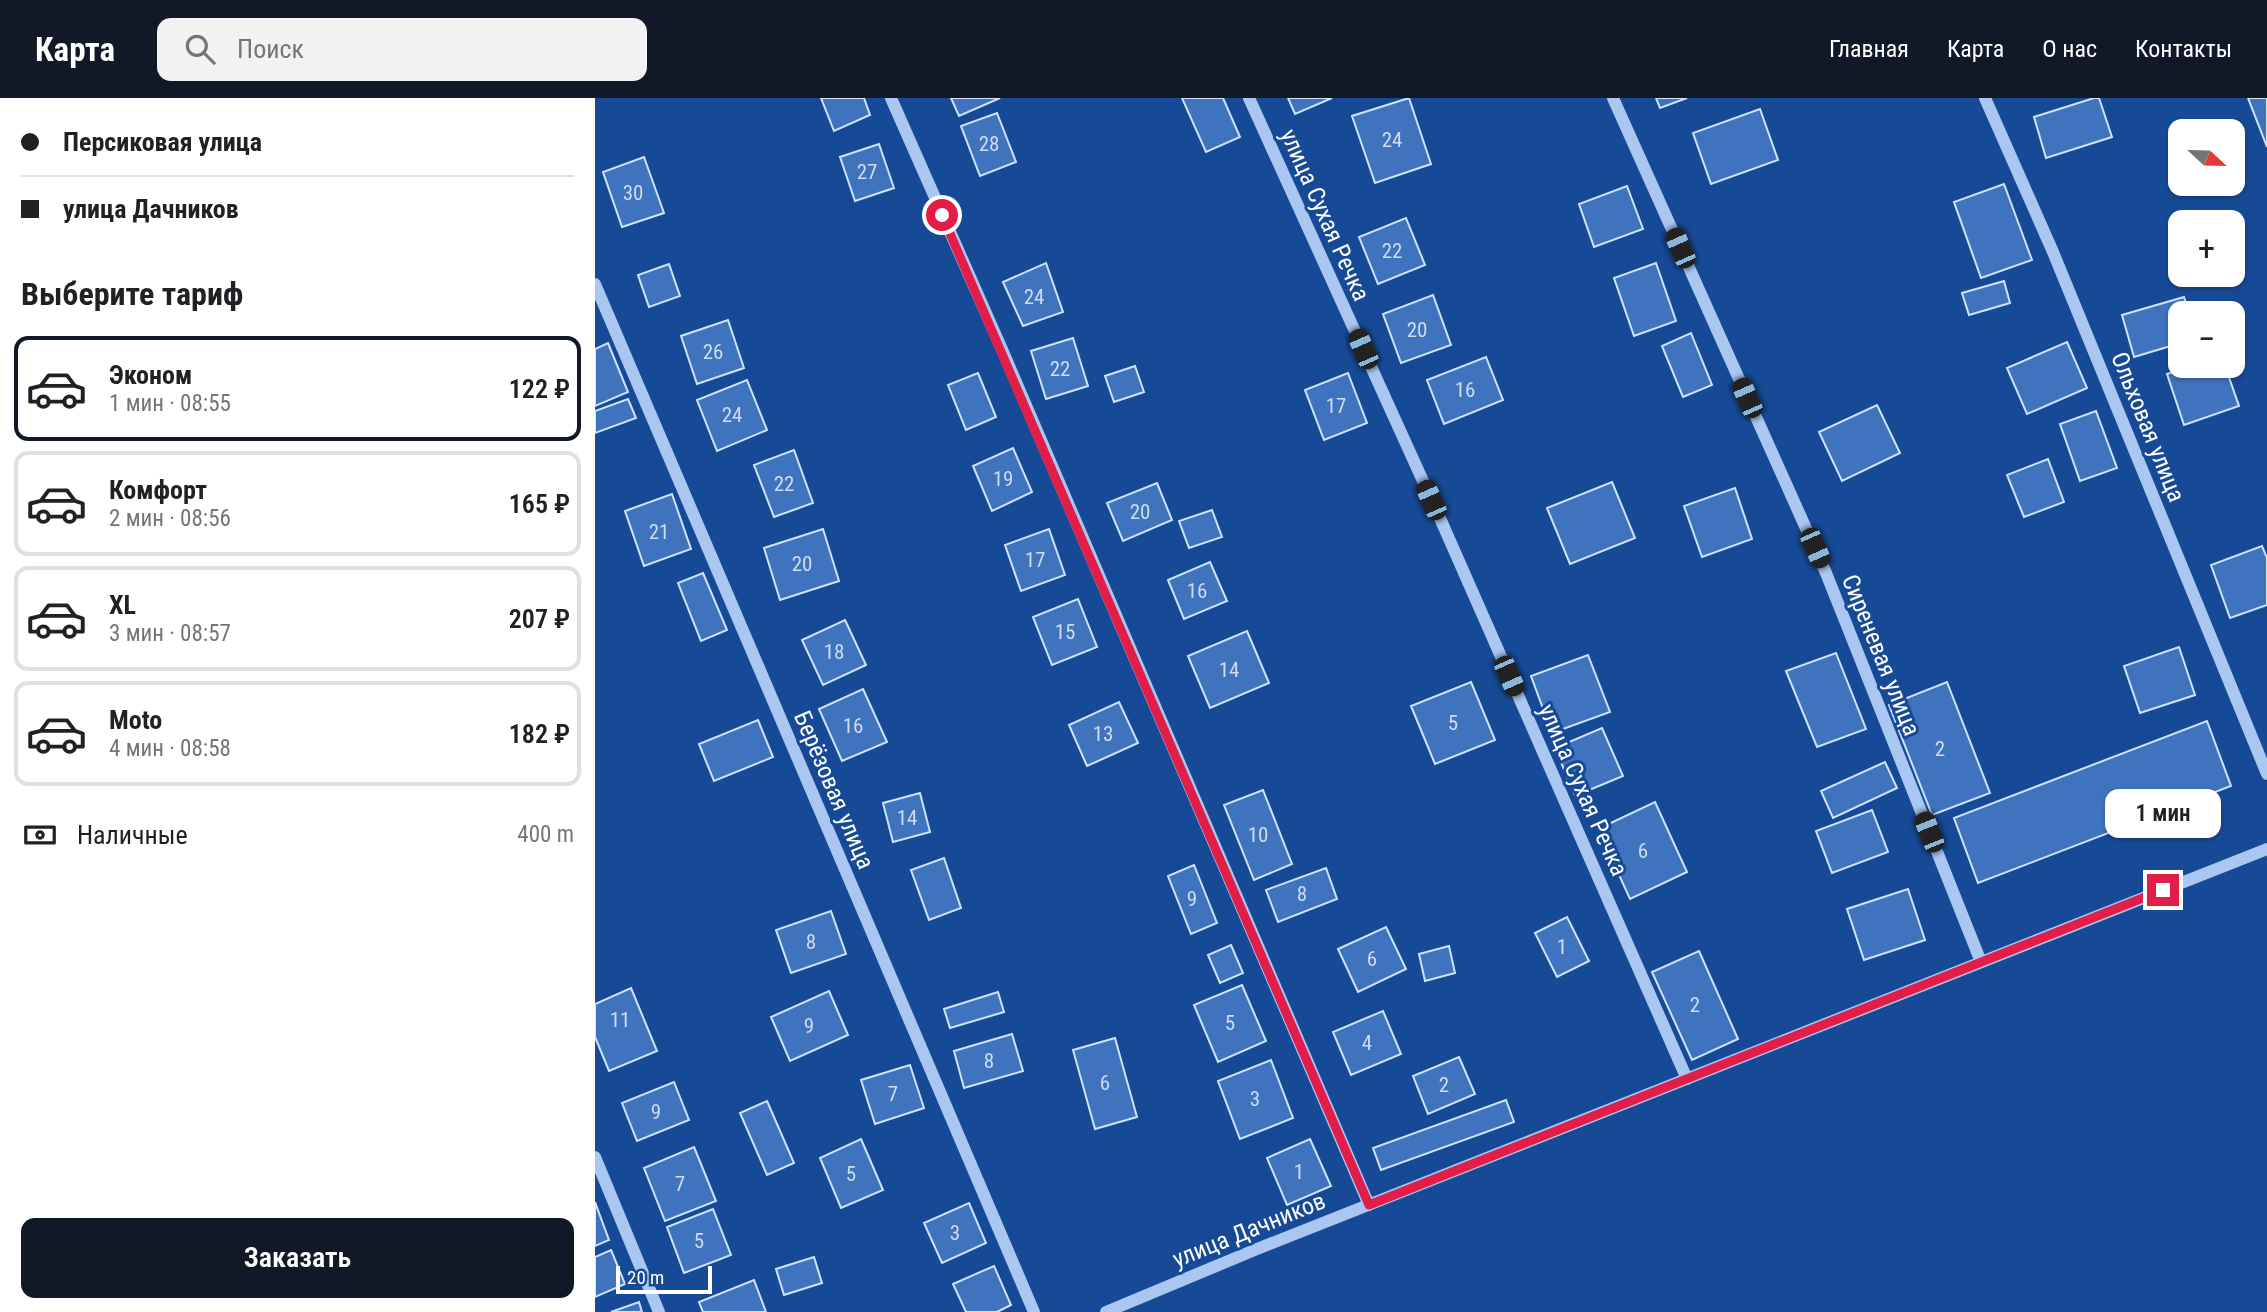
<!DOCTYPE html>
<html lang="ru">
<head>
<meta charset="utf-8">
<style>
	body { margin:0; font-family:"Roboto Condensed",sans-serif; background:#f2f2f2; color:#202124; height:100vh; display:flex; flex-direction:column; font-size:26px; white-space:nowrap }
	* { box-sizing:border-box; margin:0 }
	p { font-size:23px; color:#757577 }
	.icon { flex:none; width:38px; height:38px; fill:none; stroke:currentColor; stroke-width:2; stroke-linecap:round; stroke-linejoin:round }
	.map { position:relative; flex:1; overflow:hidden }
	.side { display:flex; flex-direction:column; background:#fff; width:595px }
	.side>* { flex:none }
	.top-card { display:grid; align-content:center; height:154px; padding:0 21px; background:#fff }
	.needle { width:46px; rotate:112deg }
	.buttons { position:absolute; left:1573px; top:21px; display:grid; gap:14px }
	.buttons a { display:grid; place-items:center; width:77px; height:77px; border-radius:14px; background:#fff; box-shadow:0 2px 5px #0004; font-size:35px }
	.scale { position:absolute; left:21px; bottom:18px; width:96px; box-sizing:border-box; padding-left:7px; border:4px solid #fff; border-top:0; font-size:19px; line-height:24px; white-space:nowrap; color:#fff; -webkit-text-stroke:5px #174a96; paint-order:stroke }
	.end { position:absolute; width:32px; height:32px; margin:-16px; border:9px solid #e11d48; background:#fff; box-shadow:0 0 0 4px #fff }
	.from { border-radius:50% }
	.bubble { position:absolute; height:49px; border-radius:14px; background:#fff; box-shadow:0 2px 5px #0004; font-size:23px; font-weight:600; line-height:49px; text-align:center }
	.car { position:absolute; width:21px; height:42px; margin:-21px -10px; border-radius:9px; box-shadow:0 0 5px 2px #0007; background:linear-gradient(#222 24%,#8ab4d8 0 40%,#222 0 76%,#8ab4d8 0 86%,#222 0) }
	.top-card b { display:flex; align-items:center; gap:24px; height:66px; font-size:26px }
	.top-card b+b { border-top:2px solid #e0e0e0 }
	.top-card i { width:18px; height:18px; background:#202124 }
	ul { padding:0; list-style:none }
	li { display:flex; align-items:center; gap:21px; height:105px; margin:0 14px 10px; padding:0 7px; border:4px solid #e0e0e0; border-radius:14px }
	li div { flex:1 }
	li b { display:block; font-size:26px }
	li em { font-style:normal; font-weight:600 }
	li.on { border-color:#111827 }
	li>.icon { width:63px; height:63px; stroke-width:1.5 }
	h2 { padding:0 21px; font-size:32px; line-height:84px }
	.pay { display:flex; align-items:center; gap:18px; height:77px; padding:0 21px; font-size:26px }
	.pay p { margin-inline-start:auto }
	.cta { display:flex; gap:14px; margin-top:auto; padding:14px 21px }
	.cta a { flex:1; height:80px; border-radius:14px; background:#111827; color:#fff; font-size:28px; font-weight:600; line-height:80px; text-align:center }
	header { display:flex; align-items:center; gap:42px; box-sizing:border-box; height:98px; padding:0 35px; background:#111827; color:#fff }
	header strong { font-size:33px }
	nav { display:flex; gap:38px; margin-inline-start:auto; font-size:24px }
	.search { width:490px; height:63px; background:#f2f2f2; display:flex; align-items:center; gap:18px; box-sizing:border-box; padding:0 24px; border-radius:14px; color:#757577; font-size:26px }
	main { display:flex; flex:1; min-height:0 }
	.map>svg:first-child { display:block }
	.building { fill:#3f73be; stroke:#d0e2fc; stroke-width:2 }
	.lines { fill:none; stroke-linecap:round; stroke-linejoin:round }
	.minor { stroke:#a9c7f1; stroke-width:12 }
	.route { stroke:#e11d48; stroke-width:9 }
	.labels { text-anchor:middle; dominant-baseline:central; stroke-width:6; stroke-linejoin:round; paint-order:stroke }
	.number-label { font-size:21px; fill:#cfdcef }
	.street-label { font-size:24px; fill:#fff; stroke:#174a96 }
</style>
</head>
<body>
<header>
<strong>Карта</strong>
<div class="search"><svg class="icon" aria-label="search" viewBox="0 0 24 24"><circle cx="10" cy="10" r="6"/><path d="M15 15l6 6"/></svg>Поиск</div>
<nav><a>Главная</a><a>Карта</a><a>О нас</a><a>Контакты</a></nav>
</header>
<main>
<section class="side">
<div class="top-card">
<b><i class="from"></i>Персиковая улица</b>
<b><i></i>улица Дачников</b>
</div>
<h2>Выберите тариф</h2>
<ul>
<li class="on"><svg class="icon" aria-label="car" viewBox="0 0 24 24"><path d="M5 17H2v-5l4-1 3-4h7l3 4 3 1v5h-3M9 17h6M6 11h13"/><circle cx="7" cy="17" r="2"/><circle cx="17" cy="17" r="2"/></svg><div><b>Эконом</b><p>1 мин · 08:55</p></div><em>122 ₽</em></li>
<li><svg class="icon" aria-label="car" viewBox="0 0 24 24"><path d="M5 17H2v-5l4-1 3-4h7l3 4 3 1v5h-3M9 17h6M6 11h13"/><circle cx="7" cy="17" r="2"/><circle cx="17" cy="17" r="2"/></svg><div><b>Комфорт</b><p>2 мин · 08:56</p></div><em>165 ₽</em></li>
<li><svg class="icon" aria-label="car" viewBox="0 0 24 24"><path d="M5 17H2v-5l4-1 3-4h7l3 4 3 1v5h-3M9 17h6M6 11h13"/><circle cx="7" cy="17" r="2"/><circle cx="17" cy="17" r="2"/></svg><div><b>XL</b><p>3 мин · 08:57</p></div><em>207 ₽</em></li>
<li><svg class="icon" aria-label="car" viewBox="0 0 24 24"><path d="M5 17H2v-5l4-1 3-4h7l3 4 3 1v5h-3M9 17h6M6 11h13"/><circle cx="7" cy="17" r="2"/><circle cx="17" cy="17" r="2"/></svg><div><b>Moto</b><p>4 мин · 08:58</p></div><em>182 ₽</em></li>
</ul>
<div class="pay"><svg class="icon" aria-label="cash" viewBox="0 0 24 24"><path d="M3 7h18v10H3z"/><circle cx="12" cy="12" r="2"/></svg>Наличные<p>400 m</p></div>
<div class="cta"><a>Заказать</a></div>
</section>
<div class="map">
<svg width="1672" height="1214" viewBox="0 0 1672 1214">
	<rect width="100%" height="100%" fill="#174a96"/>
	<!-- building -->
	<path class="building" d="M 226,0 L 269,0 L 275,17 L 239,33 Z
		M 356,0 L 405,0 L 364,18 Z
		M 587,0 L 628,0 L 645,39 L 611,54 Z
		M 693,0 L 737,0 L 700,16 Z
		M 814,0 L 836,66 L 780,85 L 757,18 Z
		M 1061,0 L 1092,0 L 1065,10 Z
		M 1499,0 L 1504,0 L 1517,39 L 1451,60 L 1439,19 Z
		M 1653,0 L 1672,0 L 1672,49 Z
		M 1165,11 L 1183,62 L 1116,86 L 1098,35 Z
		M 402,15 L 421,64 L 385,78 L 366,28 Z
		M 284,46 L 299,90 L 260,103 L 245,59 Z
		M 49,59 L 69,115 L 27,129 L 8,74 Z
		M 1409,86 L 1437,162 L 1386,180 L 1359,104 Z
		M 1032,88 L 1048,131 L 999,149 L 984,106 Z
		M 811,120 L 830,167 L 783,186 L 764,139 Z
		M 451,165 L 468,214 L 428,228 L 408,184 Z
		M 1061,165 L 1081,223 L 1039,238 L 1019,180 Z
		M 74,166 L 85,198 L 54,209 L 43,177 Z
		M 1409,183 L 1415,205 L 1374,217 L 1367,195 Z
		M 838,197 L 856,247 L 806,265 L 788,216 Z
		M 1589,199 L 1594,215 L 1586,215 L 1586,245 L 1539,259 L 1527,217 Z
		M 133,222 L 149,270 L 102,286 L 86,238 Z
		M 1096,235 L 1117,287 L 1088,299 L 1067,248 Z
		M 478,240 L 493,288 L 451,301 L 436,253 Z
		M 1472,244 L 1492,290 L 1432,316 L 1412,270 Z
		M 13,245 L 33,294 L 0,308 L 0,251 Z
		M 891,259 L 908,302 L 849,326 L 832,282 Z
		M 540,268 L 549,294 L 519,304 L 510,278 Z
		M 1596,268 L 1630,268 L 1644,308 L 1589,327 L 1572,276 Z
		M 383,275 L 401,319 L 371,332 L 353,287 Z
		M 753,275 L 772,325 L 729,342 L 710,292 Z
		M 152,282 L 172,332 L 122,353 L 102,302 Z
		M 33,301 L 41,320 L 0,335 L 0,313 Z
		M 1282,307 L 1305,355 L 1247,383 L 1224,334 Z
		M 1501,313 L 1522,370 L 1485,383 L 1465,326 Z
		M 418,350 L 437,394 L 397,413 L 378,368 Z
		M 199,352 L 218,405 L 179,419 L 159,367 Z
		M 1453,361 L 1469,404 L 1429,419 L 1412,377 Z
		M 1017,384 L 1040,440 L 975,466 L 952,410 Z
		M 562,385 L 577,422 L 528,443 L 512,405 Z
		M 1140,390 L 1157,441 L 1107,459 L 1089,408 Z
		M 77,396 L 96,451 L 49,468 L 30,413 Z
		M 617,412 L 627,439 L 594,450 L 584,423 Z
		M 228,431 L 244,483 L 185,502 L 169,450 Z
		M 454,431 L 470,477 L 426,493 L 410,447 Z
		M 1667,448 L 1672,460 L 1672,507 L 1635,520 L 1616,467 Z
		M 615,464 L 632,503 L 589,521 L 573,482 Z
		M 108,475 L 132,532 L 106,543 L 83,485 Z
		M 483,501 L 502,549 L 457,567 L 438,519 Z
		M 250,522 L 271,567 L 228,587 L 207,542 Z
		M 652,533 L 674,585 L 615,610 L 593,558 Z
		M 1584,549 L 1600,597 L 1545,615 L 1529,568 Z
		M 1241,555 L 1271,631 L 1222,649 L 1191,573 Z
		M 993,557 L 1015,614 L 957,635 L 936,578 Z
		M 876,584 L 900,642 L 840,666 L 816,608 Z
		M 1352,584 L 1395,695 L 1337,717 L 1294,607 Z
		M 268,591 L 292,644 L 247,663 L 224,611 Z
		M 524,604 L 543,645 L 492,668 L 474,627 Z
		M 163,622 L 178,659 L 119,683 L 104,646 Z
		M 1612,623 L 1636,688 L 1383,785 L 1359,720 Z
		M 1007,630 L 1028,678 L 980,698 L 960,650 Z
		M 1290,664 L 1302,690 L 1238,720 L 1226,693 Z
		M 668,692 L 697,766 L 659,782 L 629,707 Z
		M 325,695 L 335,734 L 298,744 L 288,705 Z
		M 1060,704 L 1092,774 L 1035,801 L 1003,731 Z
		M 1277,712 L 1293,754 L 1237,775 L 1221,733 Z
		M 349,760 L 366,810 L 334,822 L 316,772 Z
		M 599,767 L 622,825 L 596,836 L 573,778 Z
		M 731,770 L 742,801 L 683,824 L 671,792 Z
		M 1313,791 L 1330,842 L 1269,862 L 1252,811 Z
		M 236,813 L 251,856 L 196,875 L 181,832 Z
		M 972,819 L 994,863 L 962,879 L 940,835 Z
		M 791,829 L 811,871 L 763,894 L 743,851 Z
		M 636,847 L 648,875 L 625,885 L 613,857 Z
		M 854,848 L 860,875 L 830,883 L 824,856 Z
		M 1104,853 L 1143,941 L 1097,962 L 1057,874 Z
		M 647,887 L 671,943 L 623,964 L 599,907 Z
		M 36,890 L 62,953 L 14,973 L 0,939 L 0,906 Z
		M 234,893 L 253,937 L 195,963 L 176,919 Z
		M 403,894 L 409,914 L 355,930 L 349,911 Z
		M 788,913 L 806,956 L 756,977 L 738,934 Z
		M 417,936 L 428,973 L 369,990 L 359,953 Z
		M 520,940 L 542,1019 L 500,1031 L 478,952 Z
		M 864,959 L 880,996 L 833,1016 L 818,978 Z
		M 676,962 L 698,1020 L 645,1041 L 623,983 Z
		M 315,967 L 329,1010 L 280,1026 L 266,982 Z
		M 79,984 L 94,1022 L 42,1043 L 27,1005 Z
		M 911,1002 L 919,1024 L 786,1072 L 778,1050 Z
		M 172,1003 L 199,1065 L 172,1077 L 145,1015 Z
		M 266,1041 L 288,1092 L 246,1110 L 225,1060 Z
		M 715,1041 L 736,1088 L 692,1107 L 672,1060 Z
		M 99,1049 L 121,1103 L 70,1123 L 49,1070 Z
		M 0,1104 L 14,1142 L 0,1148 Z
		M 374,1105 L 391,1145 L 347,1165 L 329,1125 Z
		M 118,1111 L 136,1157 L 89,1175 L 72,1129 Z
		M 16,1152 L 30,1186 L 0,1199 L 0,1159 Z
		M 219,1159 L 227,1185 L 189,1197 L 181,1171 Z
		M 399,1168 L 416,1207 L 402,1214 L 371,1214 L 358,1186 Z
		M 159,1182 L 171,1214 L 108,1214 L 104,1204 Z
		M 44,1204 L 47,1214 L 16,1214 Z"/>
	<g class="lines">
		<!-- minor -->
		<path class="minor" d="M 296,0 L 409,256 L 774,1107
			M 654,0 L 848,427 L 1092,981
			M 1018,0 L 1231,475 L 1386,864
			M 1390,0 L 1458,154 L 1672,676
			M 0,186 L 439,1214
			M 0,1059 L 64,1214
			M 511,1214 L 662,1151 L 1672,751"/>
	</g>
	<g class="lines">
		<!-- route -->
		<path class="route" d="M 347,117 L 774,1107 L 1568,792"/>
	</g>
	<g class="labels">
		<!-- number labels -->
		<g class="number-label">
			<text x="797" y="42">24</text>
			<text x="394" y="46">28</text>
			<text x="272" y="74">27</text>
			<text x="38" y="95">30</text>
			<text x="797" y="153">22</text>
			<text x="439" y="199">24</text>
			<text x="822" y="232">20</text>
			<text x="118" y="254">26</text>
			<text x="465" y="271">22</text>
			<text x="870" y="292">16</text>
			<text x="741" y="308">17</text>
			<text x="137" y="317">24</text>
			<text x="408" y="381">19</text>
			<text x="189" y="386">22</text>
			<text x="545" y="414">20</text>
			<text x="64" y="434">21</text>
			<text x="440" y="462">17</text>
			<text x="207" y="466">20</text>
			<text x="602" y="493">16</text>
			<text x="470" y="534">15</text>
			<text x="239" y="554">18</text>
			<text x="634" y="572">14</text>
			<text x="858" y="625">5</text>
			<text x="258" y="628">16</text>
			<text x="508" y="636">13</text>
			<text x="1345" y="651">2</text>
			<text x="312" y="720">14</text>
			<text x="663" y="737">10</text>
			<text x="1048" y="753">6</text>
			<text x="707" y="796">8</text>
			<text x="597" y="801">9</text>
			<text x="216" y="844">8</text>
			<text x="967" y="849">1</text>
			<text x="777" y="861">6</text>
			<text x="1100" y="907">2</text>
			<text x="25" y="922">11</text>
			<text x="635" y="925">5</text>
			<text x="214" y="928">9</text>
			<text x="772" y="945">4</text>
			<text x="394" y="963">8</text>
			<text x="510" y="985">6</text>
			<text x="849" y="987">2</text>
			<text x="298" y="996">7</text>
			<text x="660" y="1001">3</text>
			<text x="61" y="1014">9</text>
			<text x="704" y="1074">1</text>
			<text x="256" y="1076">5</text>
			<text x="85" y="1086">7</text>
			<text x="360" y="1135">3</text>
			<text x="104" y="1143">5</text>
		</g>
		<!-- street labels -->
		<g class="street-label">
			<text transform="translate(730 117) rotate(66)">улица Сухая Речка</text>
			<text transform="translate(1553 329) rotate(68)">Ольховая улица</text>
			<text transform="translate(1286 557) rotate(68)">Сиреневая улица</text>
			<text transform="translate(239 692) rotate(67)">Берёзовая улица</text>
			<text transform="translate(988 692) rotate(66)">улица Сухая Речка</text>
			<text transform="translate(654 1132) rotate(-22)">улица Дачников</text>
		</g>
	</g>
</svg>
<div class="buttons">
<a><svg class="needle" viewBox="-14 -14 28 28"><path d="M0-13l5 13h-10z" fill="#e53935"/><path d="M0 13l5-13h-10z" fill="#757577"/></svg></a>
<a>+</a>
<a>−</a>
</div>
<div class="scale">20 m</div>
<i class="end from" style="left:347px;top:117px"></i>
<i class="end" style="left:1568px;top:792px"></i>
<div class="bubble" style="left:1510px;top:691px;width:116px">1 мин</div>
<i class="car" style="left:1085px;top:150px;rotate:336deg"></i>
<i class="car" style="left:768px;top:251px;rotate:336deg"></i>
<i class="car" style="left:1152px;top:300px;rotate:336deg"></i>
<i class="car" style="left:836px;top:402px;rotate:336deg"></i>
<i class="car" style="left:1220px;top:450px;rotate:156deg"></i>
<i class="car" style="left:914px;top:578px;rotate:156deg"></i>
<i class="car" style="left:1334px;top:734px;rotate:338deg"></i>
</div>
</main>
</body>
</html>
